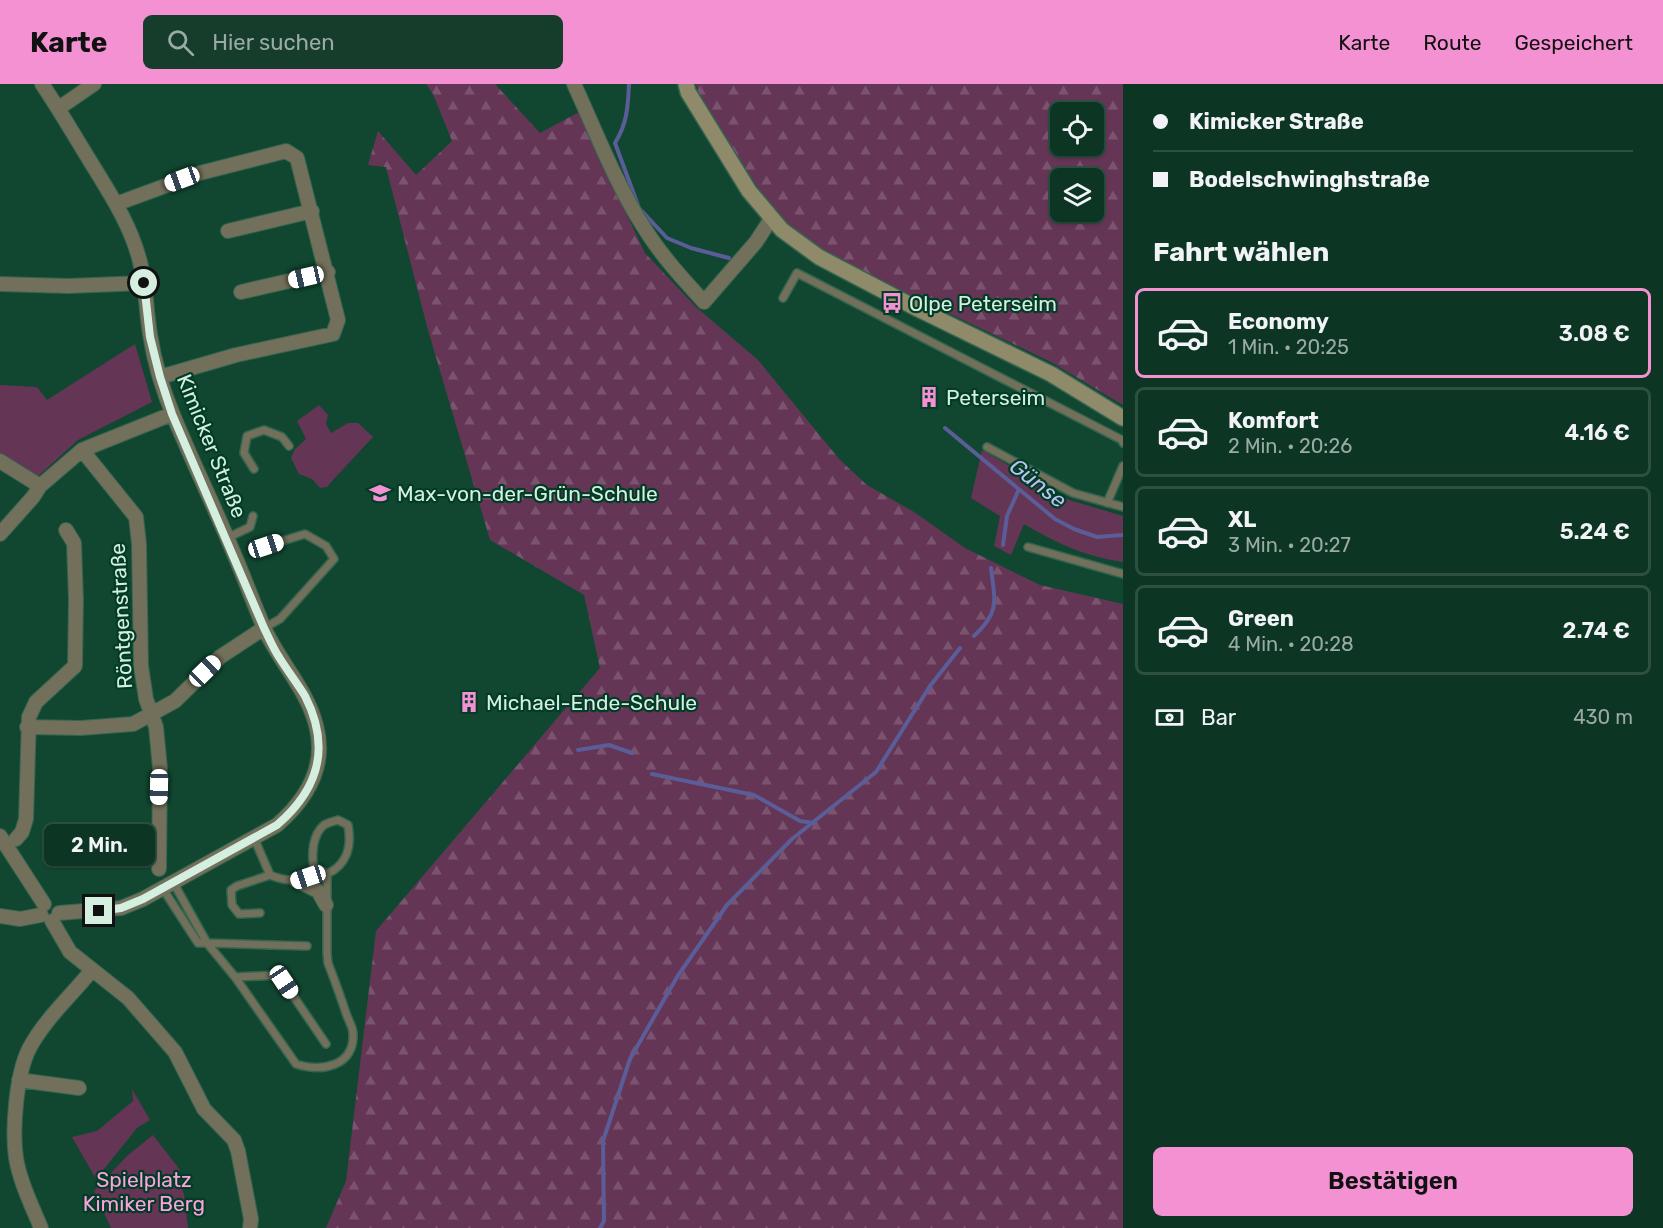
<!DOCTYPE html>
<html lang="de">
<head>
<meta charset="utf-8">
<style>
	body { margin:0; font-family:Rubik,sans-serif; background:#163d2c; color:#f1f3f6; height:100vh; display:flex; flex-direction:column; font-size:22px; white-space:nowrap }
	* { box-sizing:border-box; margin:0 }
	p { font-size:20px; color:#9aaba6 }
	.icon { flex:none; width:33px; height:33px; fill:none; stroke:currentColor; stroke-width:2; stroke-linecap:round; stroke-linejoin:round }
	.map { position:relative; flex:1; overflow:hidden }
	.details { display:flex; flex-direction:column; background:#0d3524; width:540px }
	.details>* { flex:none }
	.top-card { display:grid; align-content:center; height:132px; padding:0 30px; background:#0d3524 }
	.controls { position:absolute; left:1050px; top:18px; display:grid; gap:12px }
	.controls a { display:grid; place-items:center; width:54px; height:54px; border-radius:9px; background:#0d3524; box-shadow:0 2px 4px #0004,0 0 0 2px #2d5041; font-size:30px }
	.end { position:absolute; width:27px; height:27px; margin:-14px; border:8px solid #d4efe0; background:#111; box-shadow:0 0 0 3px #111 }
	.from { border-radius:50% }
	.bubble { position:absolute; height:42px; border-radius:9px; background:#0d3524; box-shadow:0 2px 4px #0004,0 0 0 2px #2d5041; font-size:20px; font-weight:600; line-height:42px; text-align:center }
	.car { position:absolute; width:18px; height:36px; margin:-18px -9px; border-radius:8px; box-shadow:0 0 4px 2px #0007; background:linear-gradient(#fff 24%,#345 0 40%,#fff 0 76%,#345 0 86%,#fff 0) }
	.top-card b { display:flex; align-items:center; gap:21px; height:57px; font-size:22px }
	.top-card b+b { border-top:2px solid #2d5041 }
	.top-card i { width:15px; height:15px; background:#f1f3f6 }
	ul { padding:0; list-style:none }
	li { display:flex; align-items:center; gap:18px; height:90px; margin:0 12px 9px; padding:0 18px; border:3px solid #2d5041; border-radius:9px }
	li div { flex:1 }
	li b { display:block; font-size:22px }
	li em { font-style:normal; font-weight:600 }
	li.on { border-color:#f491d3 }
	li>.icon { width:54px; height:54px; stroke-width:1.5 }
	h2 { padding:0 30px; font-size:27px; line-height:72px }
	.pay { display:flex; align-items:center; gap:15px; height:66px; padding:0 30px; font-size:22px }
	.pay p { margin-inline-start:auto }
	.primary-button { display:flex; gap:12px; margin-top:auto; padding:12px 30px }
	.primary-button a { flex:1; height:69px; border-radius:9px; background:#f491d3; color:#111; font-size:24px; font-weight:600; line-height:69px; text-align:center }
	header { display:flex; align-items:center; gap:36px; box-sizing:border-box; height:84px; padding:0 30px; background:#f491d3; color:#111 }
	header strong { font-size:28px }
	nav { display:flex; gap:33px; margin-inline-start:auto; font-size:21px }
	.search { width:420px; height:54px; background:#163d2c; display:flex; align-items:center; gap:15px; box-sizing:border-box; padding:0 21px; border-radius:9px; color:#9aaba6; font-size:22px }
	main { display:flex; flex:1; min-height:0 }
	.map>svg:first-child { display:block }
	.green { fill:#653556 }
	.forest { fill:url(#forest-firs); fill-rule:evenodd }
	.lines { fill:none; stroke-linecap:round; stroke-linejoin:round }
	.stream { stroke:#5a5d98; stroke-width:4 }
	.lane-casing { stroke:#346550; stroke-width:10 }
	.street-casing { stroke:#346550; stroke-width:16 }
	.secondary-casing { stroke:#346550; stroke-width:18 }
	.lane { stroke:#726f5a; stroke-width:7 }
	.street { stroke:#726f5a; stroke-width:14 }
	.secondary { stroke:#8f8a69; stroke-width:15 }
	.route { stroke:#d4efe0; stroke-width:8 }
	.labels { text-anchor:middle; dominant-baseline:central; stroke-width:4.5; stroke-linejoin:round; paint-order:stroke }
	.poi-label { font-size:21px; fill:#d4efe0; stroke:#023c26; text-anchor:start }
	.street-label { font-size:21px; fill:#d4efe0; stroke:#023c26 }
	.park-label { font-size:21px; fill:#faa3dc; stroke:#023c26 }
	.water-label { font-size:22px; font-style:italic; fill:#bbc0f5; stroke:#023c26 }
</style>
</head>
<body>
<header>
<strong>Karte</strong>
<div class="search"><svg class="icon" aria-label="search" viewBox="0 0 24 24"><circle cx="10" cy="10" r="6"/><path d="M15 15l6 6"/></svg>Hier suchen</div>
<nav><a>Karte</a><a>Route</a><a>Gespeichert</a></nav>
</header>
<main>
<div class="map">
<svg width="1123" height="1144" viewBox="0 0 1123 1144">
	<defs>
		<pattern id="forest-firs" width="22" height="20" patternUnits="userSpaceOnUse" patternTransform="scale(1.5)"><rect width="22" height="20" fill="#653556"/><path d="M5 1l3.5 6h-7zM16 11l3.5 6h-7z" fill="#7a536e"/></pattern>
	</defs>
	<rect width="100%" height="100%" fill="#114730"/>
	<!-- green -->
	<path class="green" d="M 135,260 L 152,318 L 78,356 L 36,394 L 0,371 L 0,301 L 37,303 L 47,316 Z
		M 319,321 L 328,331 L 326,340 L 331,349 L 348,339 L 358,339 L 373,353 L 332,397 L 327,403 L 320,404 L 312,395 L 299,390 L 291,374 L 295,365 L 306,355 L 297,337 Z
		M 982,366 L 1069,416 L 1123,432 L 1123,478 C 1083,472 1059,460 1024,440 L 1011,471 L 994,462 L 1000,432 L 971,414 Z
		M 132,1005 L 150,1036 L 137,1044 L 96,1095 L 72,1053 L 97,1047 L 133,1017 Z
		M 153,1051 L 180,1086 L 177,1091 L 184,1110 L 188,1144 L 111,1144 L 94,1107 L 127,1072 Z"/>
	<!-- forest -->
	<path class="forest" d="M 426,0 L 495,0 L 540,49 L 581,27 L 617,110 L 645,169 L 696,223 L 758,276 L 840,376 L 867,401 L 914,428 L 965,464 L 1040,501 L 1123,520 L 1123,1144 L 326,1144 L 346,1097 L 376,847 L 600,584 L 584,511 L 490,456 L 428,246 L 386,83 L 368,81 L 378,47 L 416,91 L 452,57 L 433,10 Z
		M 696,0 L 1123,0 L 1123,321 L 1051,278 L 823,169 L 776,130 L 730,63 L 698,8 ZM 1060,28 L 1094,28 L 1094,62 L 1060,62 ZM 1060,94 L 1094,94 L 1094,128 L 1060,128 Z"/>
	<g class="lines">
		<!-- stream -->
		<path class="stream" d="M 629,0 C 628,23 627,40 615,59 L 639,124 L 667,154 L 691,164 L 729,174
			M 945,344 L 1055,435 L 1074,445 L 1097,453 L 1123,451
			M 1003,461 L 1007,432 L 1019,405
			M 974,552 C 1000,528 995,517 991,484
			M 578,666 L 609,661 L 632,669
			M 652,690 L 754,711 L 800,737 L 814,739
			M 600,1144 L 604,1137 L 603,1057 L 630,975 L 677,893 L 727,821 L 792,755 L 876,688 L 930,602 L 960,564"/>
		<defs>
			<path id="lane" d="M 783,214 L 797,189 L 1122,356 L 1123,359
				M 987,363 L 1073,409 L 1123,423
				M 254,385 L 244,369 L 247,352 L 264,346 L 282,353 L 289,362
				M 1107,419 L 1123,382
				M 227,454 L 250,443 L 253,432
				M 1028,463 L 1123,490
				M 264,544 L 280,535 L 334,475 L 326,462 L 305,450 L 266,462
				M 338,736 L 348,741 C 352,762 347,781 327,790 L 314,783 C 311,770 313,750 324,741 C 328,739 334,737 338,736 Z
				M 254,754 L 270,791 C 284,797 294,797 308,793 L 314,783
				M 163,805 L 198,859 L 207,859 L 173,798
				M 260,829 L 239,830 L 232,821 L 231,806 L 237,802 L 270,791
				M 307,862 L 207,859 L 235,893 L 279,891 L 326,960
				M 235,893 L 296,980 C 321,988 355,983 353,949 C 353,944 349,937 347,932 C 341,914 335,897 328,879 L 327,869 L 327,790"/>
			<path id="street" d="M 42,0 C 59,25 74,51 90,77 C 109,108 131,141 140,178 C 146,201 146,226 150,250 C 154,277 163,307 174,333 C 193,379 215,424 234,470 C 245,495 254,521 265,546 C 280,578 307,606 316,641 C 327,682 307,715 277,741 L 143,815 L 121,824 L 59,829
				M 574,0 C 596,48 615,98 643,142 C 660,170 682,194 704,218 L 756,158 L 771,135
				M 59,24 L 94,0
				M 116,120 L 200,89 L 286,67 L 297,74 L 338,236 L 333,250 L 236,271 L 160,293
				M 228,147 L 312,127
				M 0,200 L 68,202 L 144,199
				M 241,208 L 328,188
				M 82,366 L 136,433 L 139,460 L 141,582 L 146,615 L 156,643 L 160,684 L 159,785
				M 0,377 L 40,402
				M 0,450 L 33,413 L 40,402 L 82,366 L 172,330
				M 27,643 L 81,644 L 133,640 L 175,617 L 220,573 L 264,544
				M 0,752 L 44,820
				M 16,755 L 22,748 L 26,735 L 29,633 L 36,618 L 75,582 L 76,516 L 74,459 L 66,446
				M 296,796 L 318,807 L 326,821
				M 0,832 L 20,835 L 41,831
				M 52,837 L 70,868 L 128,914 L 175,968 L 204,1025 L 234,1056 L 238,1067 L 251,1135 L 250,1144
				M 19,996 L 79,1004
				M 41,1144 C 32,1122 20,1098 16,1074 C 12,1046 16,991 29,965 C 44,936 71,912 92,886"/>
			<path id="secondary" d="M 686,0 L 688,8 L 749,107 L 782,146 L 819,173 L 918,225 L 1051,290 L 1123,334"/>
		</defs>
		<!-- lane casing -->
		<use href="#lane" class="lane-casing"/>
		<!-- street casing -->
		<use href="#street" class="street-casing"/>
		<!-- secondary casing -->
		<use href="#secondary" class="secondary-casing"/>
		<!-- lane -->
		<use href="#lane" class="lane"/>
		<!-- street -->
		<use href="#street" class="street"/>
		<!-- secondary -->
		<use href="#secondary" class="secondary"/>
	</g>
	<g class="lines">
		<!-- route -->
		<path class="route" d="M 99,827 L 121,824 L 143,815 L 277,741 C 319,705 331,663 305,612 C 297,599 287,586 279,573 C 273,564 269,554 264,544 L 172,330 L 160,293 L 150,253 L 144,199"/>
	</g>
	<!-- icons -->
	<defs>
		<symbol id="bus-bare" viewBox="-9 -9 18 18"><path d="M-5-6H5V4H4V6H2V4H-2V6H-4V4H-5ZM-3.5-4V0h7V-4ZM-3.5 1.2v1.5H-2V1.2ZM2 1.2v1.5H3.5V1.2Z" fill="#f491d3" stroke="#023c26" stroke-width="2.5" paint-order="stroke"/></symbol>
		<symbol id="building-bare" viewBox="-9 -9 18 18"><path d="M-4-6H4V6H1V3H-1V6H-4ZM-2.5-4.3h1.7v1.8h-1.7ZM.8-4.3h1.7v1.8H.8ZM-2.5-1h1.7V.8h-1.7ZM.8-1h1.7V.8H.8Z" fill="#f491d3" stroke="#023c26" stroke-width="2.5" paint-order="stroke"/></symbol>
		<symbol id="school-bare" viewBox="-9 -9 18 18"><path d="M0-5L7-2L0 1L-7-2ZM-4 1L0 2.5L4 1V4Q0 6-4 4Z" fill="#f491d3" stroke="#023c26" stroke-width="2.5" paint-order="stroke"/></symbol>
	</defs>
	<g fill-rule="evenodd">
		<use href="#bus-bare" x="877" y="204" width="30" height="30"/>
		<use href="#building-bare" x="914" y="298" width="30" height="30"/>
		<use href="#school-bare" x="365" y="394" width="30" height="30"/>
		<use href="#building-bare" x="454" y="603" width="30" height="30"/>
	</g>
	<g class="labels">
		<!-- poi labels -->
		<g class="poi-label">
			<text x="909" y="219">Olpe Peterseim</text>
			<text x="946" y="313">Peterseim</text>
			<text x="397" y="409">Max-von-der-Grün-Schule</text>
			<text x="486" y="618">Michael-Ende-Schule</text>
		</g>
		<!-- street labels -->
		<g class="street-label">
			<text transform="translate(212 362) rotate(68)">Kimicker Straße</text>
			<text transform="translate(121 532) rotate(-93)">Röntgenstraße</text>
		</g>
		<!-- park labels -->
		<g class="park-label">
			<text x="144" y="1095">Spielplatz<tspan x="144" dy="24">Kimiker Berg</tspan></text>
		</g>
		<!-- water labels -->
		<g class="water-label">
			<text transform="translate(1038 399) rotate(38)">Günse</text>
		</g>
	</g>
</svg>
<div class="controls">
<a><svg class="icon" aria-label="locate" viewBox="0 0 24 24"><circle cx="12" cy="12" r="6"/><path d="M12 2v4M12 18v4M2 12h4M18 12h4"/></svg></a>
<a><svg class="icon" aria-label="layers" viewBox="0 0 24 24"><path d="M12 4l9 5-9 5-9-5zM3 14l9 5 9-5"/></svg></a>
</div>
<i class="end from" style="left:144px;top:199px"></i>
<i class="end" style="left:99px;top:827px"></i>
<div class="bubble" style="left:44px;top:740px;width:111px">2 Min.</div>
<i class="car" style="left:182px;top:95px;rotate:250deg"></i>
<i class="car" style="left:306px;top:193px;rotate:257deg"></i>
<i class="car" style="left:266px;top:462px;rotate:72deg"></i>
<i class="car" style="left:205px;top:587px;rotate:46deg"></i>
<i class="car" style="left:159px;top:703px;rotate:181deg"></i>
<i class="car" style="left:308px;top:793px;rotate:252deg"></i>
<i class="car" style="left:284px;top:898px;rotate:146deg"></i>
</div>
<section class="details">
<div class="top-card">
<b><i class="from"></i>Kimicker Straße</b>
<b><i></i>Bodelschwinghstraße</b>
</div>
<h2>Fahrt wählen</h2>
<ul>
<li class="on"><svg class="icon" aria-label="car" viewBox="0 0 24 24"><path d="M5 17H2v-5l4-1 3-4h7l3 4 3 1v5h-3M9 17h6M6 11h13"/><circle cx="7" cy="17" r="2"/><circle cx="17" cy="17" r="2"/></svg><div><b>Economy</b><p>1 Min. · 20:25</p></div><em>3.08 €</em></li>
<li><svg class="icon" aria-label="car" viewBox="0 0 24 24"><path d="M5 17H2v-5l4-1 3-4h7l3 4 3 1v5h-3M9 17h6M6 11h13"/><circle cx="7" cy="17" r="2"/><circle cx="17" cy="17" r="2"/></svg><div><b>Komfort</b><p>2 Min. · 20:26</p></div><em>4.16 €</em></li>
<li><svg class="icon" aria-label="car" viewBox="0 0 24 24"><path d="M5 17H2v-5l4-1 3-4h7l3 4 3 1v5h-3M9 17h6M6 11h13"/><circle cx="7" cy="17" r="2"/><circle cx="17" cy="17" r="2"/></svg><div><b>XL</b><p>3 Min. · 20:27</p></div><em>5.24 €</em></li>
<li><svg class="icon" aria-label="car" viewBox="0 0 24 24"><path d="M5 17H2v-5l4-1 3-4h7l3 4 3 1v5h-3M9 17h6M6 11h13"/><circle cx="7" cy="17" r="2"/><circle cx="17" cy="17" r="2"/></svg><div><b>Green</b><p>4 Min. · 20:28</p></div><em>2.74 €</em></li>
</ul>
<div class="pay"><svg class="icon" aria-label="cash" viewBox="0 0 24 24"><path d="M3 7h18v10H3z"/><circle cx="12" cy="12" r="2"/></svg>Bar<p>430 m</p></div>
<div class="primary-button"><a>Bestätigen</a></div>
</section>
</main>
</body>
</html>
